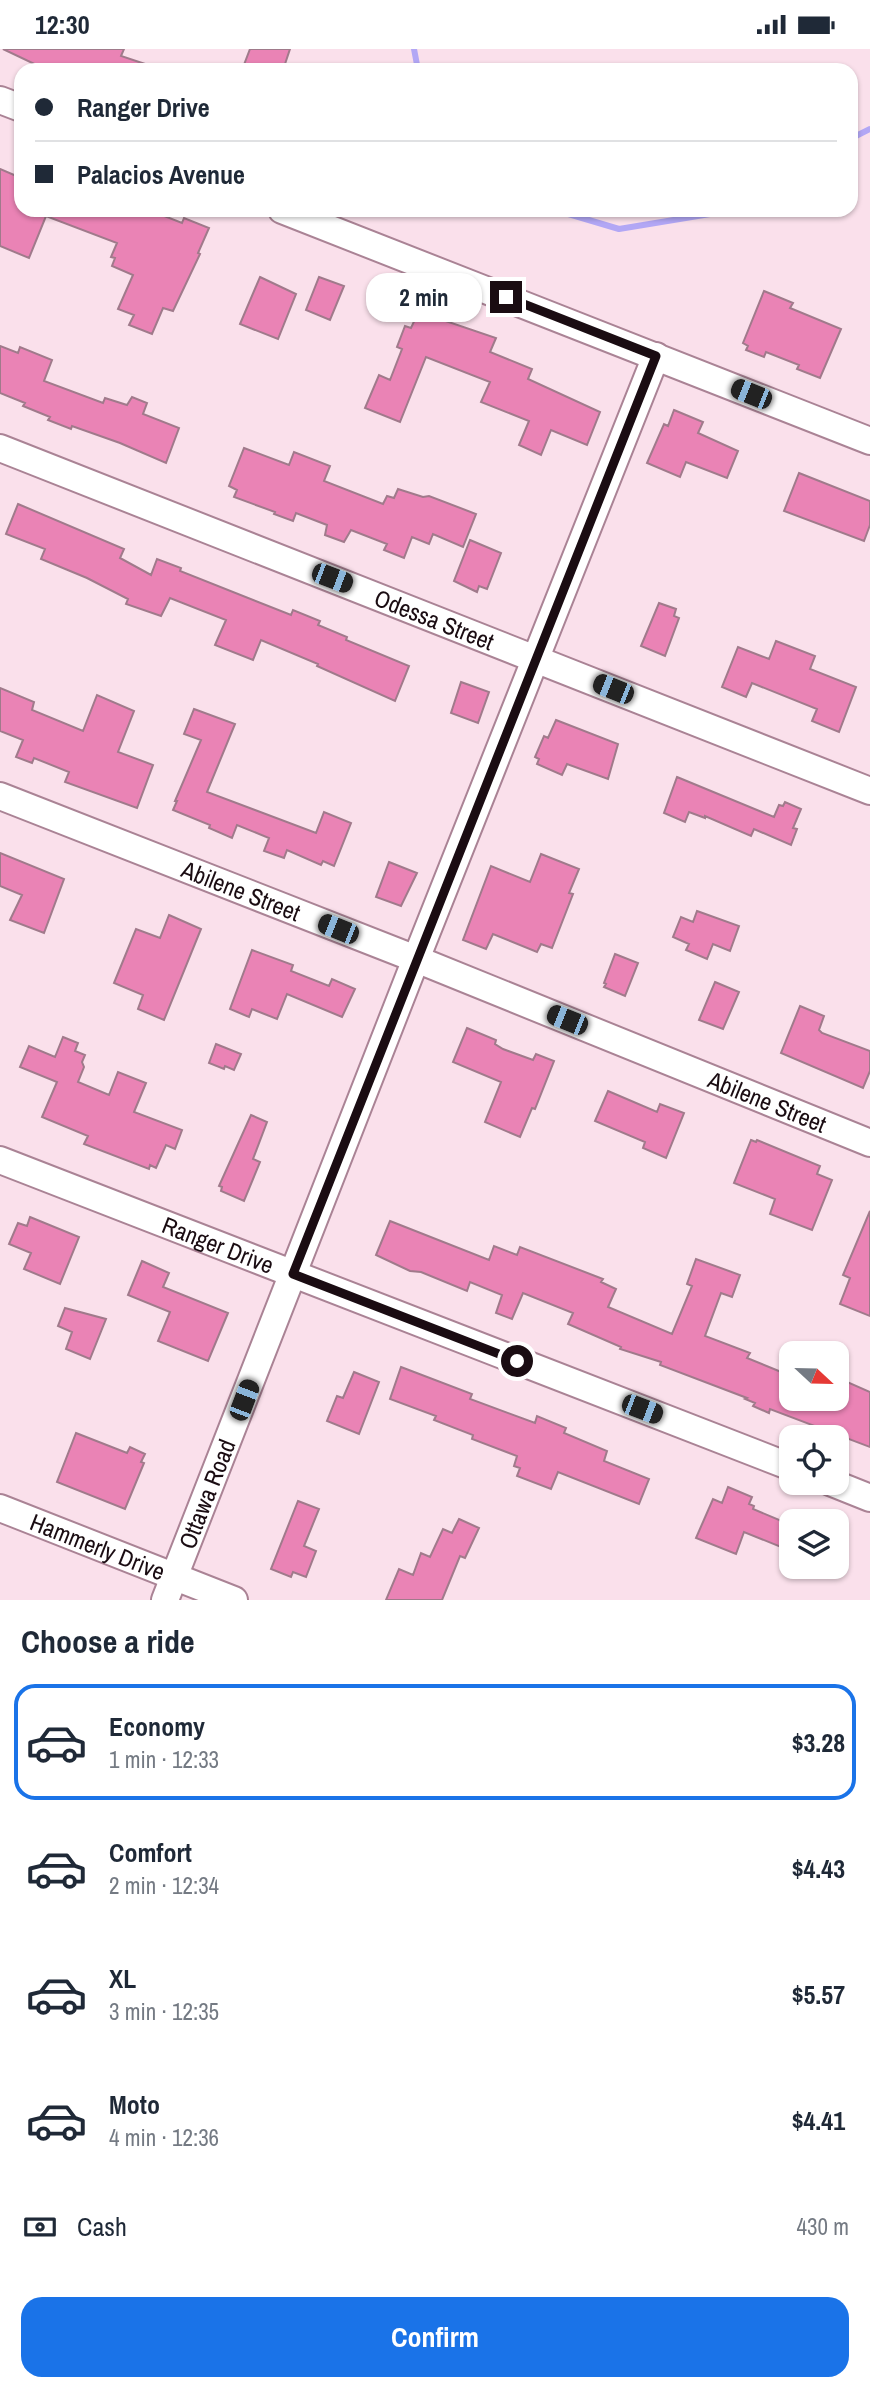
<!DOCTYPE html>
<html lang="en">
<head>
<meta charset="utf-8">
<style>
	body { margin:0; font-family:"Archivo Narrow",sans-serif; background:#f2f2f3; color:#1f2937; height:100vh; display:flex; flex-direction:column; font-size:26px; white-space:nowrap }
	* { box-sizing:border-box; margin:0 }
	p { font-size:23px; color:#747a83 }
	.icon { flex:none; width:38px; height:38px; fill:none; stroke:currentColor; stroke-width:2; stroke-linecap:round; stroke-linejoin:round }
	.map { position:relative; height:1551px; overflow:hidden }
	.details { display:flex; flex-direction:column; background:#fff; flex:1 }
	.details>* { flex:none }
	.hud { position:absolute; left:14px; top:14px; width:844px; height:154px; border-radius:21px; box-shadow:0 2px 5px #0004; display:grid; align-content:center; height:154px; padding:0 21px; background:#fff }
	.needle { width:46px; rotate:112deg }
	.buttons { position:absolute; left:779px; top:1292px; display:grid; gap:14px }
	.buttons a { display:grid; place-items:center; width:70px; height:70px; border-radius:14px; background:#fff; box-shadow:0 2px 5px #0004; font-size:35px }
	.end { position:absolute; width:32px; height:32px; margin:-16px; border:9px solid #1a0c12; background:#fff; box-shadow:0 0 0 4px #fff }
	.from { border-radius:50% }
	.bubble { position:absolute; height:49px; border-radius:21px; background:#fff; box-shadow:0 2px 5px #0004; font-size:23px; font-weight:800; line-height:49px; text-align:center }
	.car { position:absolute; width:21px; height:42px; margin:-21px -10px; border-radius:9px; box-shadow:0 0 5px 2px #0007; background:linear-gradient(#222 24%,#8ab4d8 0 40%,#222 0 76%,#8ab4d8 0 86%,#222 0) }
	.hud b { display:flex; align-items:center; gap:24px; height:66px; font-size:26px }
	.hud b+b { border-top:2px solid #e0e1e3 }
	.hud i { width:18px; height:18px; background:#1f2937 }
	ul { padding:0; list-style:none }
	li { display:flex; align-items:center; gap:21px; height:116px; margin:0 14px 10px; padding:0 7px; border:4px solid transparent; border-radius:21px }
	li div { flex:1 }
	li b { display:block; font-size:26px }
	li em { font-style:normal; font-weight:800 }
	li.on { border-color:#1a73e8 }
	li>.icon { width:63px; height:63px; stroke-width:1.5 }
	h2 { padding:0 21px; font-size:32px; line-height:84px }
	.pay { display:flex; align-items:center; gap:18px; height:77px; padding:0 21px; font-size:26px }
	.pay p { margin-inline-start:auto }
	.button { display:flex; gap:14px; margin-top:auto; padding:14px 21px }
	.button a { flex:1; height:80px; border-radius:21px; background:#1a73e8; color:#fff; font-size:28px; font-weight:800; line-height:80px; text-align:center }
	.status { display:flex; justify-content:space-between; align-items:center; height:49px; padding:0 35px; background:#fff; direction:ltr }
	.status svg { height:19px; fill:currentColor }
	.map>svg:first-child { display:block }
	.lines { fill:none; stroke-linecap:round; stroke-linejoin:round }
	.stream { stroke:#b2a7f5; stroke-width:6 }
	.building { fill:#ea83b5; stroke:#a07a8b; stroke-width:2 }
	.minor-casing { stroke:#aa8395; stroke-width:30 }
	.minor { stroke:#fff; stroke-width:26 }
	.route { stroke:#1a0c12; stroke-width:9 }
	.labels { text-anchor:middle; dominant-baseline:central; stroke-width:7; stroke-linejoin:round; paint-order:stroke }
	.street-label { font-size:24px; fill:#1a0c12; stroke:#fff }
</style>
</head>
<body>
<div class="status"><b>12:30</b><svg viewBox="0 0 49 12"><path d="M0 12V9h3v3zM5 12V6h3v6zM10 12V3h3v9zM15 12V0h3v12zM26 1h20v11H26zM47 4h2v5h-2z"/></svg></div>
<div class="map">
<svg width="870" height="1551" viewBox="0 0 870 1551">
	<rect width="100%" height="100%" fill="#fae0eb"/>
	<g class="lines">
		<!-- stream -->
		<path class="stream" d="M 414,0 L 418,21
			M 850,90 L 870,80
			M 555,161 L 619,180 L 716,164 L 721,161"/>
	</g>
	<!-- building -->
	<path class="building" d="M 3,0 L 124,0 L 121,7 L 154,18 L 153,21 L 47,21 Z
		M 250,0 L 290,0 L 283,21 L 242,21 Z
		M 0,120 L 21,129 L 21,161 L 149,161 L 182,174 L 184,169 L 209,179 L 198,204 L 200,205 L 173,262 L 163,259 L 152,285 L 129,276 L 134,266 L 118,260 L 133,226 L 112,217 L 115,209 L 111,208 L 117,194 L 46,167 L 29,209 L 0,197 Z
		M 260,228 L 296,245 L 278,290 L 240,275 Z
		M 319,228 L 344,237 L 330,271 L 306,261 Z
		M 764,242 L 793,254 L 790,259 L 841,280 L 820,329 L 797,320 L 799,316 L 766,303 L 764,308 L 746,301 L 748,297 L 743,294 Z
		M 425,265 L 496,289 L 490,303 L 532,320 L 528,330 L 600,363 L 587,396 L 551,381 L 541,406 L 519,396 L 529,372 L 481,353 L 490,333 L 426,308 L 400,373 L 365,359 L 379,326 L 390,331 L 402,300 L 397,298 L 405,277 L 411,279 L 417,266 L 424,268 Z
		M 0,297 L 18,304 L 20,298 L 52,311 L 44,332 L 103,354 L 105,349 L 127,356 L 132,348 L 147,354 L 143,365 L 179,379 L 166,414 L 120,394 L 72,377 L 71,380 L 48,371 L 50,368 L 23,357 L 25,354 L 0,344 Z
		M 674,361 L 703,373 L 698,384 L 738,402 L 727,429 L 686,413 L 680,428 L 647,414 L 664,375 L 668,377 Z
		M 244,399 L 289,416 L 294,403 L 330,417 L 324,432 L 383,455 L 387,447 L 394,449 L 398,440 L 423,448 L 429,447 L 476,465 L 463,498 L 433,485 L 429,495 L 412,488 L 404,509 L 384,501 L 387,495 L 351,481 L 344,493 L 325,486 L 327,476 L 296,464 L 293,472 L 274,465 L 275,463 L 234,448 L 237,441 L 229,437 Z
		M 799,424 L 870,452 L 870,476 L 864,492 L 784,462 Z
		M 18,455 L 124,500 L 120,509 L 151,526 L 157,510 L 181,519 L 180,522 L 291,566 L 293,561 L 320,572 L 318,576 L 347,588 L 346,591 L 409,617 L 395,652 L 317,617 L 318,615 L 261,591 L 253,611 L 215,596 L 226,571 L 170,549 L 161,567 L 126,555 L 128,550 L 87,529 L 41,510 L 45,500 L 6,485 Z
		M 470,491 L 501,504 L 487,540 L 479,537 L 477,543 L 454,532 Z
		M 659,554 L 676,560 L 674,567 L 679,569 L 665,607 L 641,597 Z
		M 776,592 L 815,607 L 810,620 L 856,638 L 839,683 L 812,672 L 817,660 L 752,634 L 746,648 L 722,638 L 738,598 L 769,610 Z
		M 461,633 L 489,643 L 478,674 L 451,664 Z
		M 0,639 L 34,653 L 32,661 L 83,682 L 97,646 L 134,662 L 118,703 L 153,716 L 137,759 L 65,733 L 69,723 L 34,709 L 32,714 L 16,708 L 23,691 L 0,682 Z
		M 194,660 L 235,675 L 207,743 L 316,784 L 324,763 L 351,774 L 334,817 L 323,812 L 321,816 L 287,801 L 284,809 L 264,802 L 269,789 L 237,776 L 232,789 L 209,779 L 210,776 L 173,761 L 177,752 L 175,752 L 201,691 L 184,685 Z
		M 556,671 L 618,695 L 608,730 L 567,715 L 562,726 L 537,715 L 539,710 L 535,708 L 544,687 L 548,689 Z
		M 677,728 L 774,768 L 779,756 L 783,757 L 785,753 L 801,760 L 793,779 L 797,780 L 791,796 L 754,780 L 751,787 L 705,767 L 705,769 L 689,763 L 685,773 L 664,764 Z
		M 0,804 L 64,830 L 44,884 L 10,871 L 22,846 L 0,837 Z
		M 541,805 L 579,820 L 569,844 L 573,845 L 552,899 L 541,895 L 537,903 L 493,885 L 486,900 L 463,891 L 491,817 L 530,833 Z
		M 389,813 L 417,824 L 401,857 L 376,848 Z
		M 697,862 L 739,877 L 730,902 L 713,895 L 707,910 L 686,901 L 689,895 L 673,888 L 681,868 L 693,873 Z
		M 169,866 L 201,880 L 164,971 L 138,960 L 143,946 L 114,934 L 136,880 L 160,889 Z
		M 252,901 L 293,916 L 291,922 L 329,937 L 332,930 L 355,940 L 342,968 L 287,945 L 277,970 L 252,960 L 249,968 L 230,960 Z
		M 615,905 L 638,914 L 625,947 L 604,938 L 606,935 L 604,934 Z
		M 715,933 L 739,943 L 723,980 L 699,971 Z
		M 800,957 L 824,967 L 819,981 L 822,984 L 870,1002 L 870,1022 L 863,1039 L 781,1004 Z
		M 467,979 L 496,991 L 495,995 L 503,1000 L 533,1011 L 536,1005 L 554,1012 L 535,1060 L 532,1059 L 520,1088 L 485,1073 L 501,1033 L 453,1013 Z
		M 63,988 L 78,994 L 75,1002 L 85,1006 L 82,1013 L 84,1018 L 78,1033 L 109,1046 L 118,1023 L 146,1034 L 134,1063 L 182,1081 L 175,1100 L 166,1096 L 156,1119 L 150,1116 L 149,1120 L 84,1095 L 88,1087 L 42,1068 L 57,1033 L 20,1018 L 29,997 L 55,1008 Z
		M 216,995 L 241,1005 L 234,1021 L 225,1017 L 224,1020 L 209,1014 Z
		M 608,1042 L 657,1063 L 660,1055 L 684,1064 L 666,1109 L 643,1099 L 645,1093 L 595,1072 Z
		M 251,1066 L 267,1073 L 253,1110 L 260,1113 L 244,1152 L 221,1142 L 222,1138 L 219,1137 Z
		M 751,1091 L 756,1093 L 757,1091 L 820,1117 L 817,1125 L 832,1131 L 812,1181 L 770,1165 L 775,1150 L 734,1134 Z
		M 870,1162 L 870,1267 L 840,1255 L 850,1229 L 843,1226 Z
		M 30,1168 L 79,1188 L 60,1235 L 24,1220 L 31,1204 L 9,1195 L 18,1174 L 27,1177 Z
		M 390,1172 L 489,1211 L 494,1197 L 517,1206 L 520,1198 L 603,1230 L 601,1233 L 616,1240 L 608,1258 L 672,1285 L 692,1237 L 687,1235 L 696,1210 L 740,1226 L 732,1248 L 721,1244 L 705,1287 L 750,1304 L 747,1309 L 791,1327 L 791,1349 L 836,1349 L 836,1328 L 870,1343 L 870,1398 L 770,1360 L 769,1364 L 753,1357 L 755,1354 L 745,1350 L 747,1349 L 660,1316 L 661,1313 L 620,1300 L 621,1298 L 568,1275 L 573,1264 L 523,1244 L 512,1270 L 496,1264 L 502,1246 L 470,1233 L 467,1242 L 421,1223 L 410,1222 L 376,1206 Z
		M 142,1212 L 169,1224 L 163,1238 L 228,1264 L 208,1312 L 158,1292 L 170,1263 L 128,1246 Z
		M 65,1259 L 106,1270 L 90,1310 L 66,1300 L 72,1283 L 58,1277 Z
		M 401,1318 L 472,1345 L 470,1350 L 535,1374 L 537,1367 L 566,1379 L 564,1384 L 607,1402 L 604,1412 L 649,1430 L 639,1455 L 558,1423 L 551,1440 L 517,1427 L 520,1419 L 514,1417 L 517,1407 L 472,1390 L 473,1386 L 434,1371 L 436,1367 L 390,1350 Z
		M 354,1323 L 379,1333 L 359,1385 L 327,1372 L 337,1347 L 343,1349 Z
		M 76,1384 L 127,1404 L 130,1398 L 145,1405 L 141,1413 L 144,1414 L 125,1460 L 57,1433 Z
		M 728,1438 L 752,1448 L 749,1455 L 754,1457 L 753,1460 L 791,1476 L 791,1502 L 744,1483 L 736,1505 L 696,1489 L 713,1450 L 722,1454 Z
		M 298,1452 L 319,1460 L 304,1497 L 316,1502 L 306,1528 L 293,1523 L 291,1528 L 271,1520 Z
		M 459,1470 L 479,1479 L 465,1509 L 460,1507 L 442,1551 L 386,1551 L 399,1520 L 413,1526 L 421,1504 L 430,1508 L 443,1480 L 452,1484 Z"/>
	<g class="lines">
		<defs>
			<g id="minor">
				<path d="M 0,51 L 21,59"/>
				<path d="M 282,161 L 870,392"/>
				<path id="s1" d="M 0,399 L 870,742"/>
				<path id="s2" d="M 0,747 L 416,910 L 870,1094"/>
				<path id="s3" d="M 0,1111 L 791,1418"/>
				<path d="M 830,1433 L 870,1449"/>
				<path id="s4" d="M 0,1459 L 234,1551"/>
				<path id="s5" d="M 165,1551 L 416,910 L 656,307"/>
			</g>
		</defs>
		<!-- minor casing -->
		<use href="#minor" class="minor-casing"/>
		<!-- minor -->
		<use href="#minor" class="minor"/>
	</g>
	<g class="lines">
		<!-- route -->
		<path class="route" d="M 506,248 L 656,307 L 293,1225 L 517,1312"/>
	</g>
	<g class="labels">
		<!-- street labels -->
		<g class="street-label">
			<text stroke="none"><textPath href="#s1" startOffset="467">Odessa Street</textPath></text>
			<text stroke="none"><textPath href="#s2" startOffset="259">Abilene Street</textPath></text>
			<text stroke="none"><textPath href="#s2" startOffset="826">Abilene Street</textPath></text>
			<text stroke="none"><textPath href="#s3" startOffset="234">Ranger Drive</textPath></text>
			<text stroke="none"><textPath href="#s5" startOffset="114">Ottawa Road</textPath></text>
			<text stroke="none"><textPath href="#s4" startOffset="105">Hammerly Drive</textPath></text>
		</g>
	</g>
</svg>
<div class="buttons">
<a><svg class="needle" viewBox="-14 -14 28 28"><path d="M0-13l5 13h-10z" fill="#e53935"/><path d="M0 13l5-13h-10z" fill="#747a83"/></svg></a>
<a><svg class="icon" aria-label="locate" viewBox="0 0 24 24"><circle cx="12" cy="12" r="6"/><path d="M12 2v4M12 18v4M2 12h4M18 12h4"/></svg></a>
<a><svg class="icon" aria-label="layers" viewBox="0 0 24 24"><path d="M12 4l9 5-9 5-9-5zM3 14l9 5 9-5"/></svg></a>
</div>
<i class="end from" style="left:517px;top:1312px"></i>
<i class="end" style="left:506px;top:248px"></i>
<div class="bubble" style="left:366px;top:224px;width:116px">2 min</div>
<i class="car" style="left:751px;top:345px;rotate:292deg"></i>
<i class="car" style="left:332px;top:529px;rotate:111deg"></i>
<i class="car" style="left:613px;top:640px;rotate:292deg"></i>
<i class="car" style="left:338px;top:880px;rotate:292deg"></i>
<i class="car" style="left:567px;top:971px;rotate:292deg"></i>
<i class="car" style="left:244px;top:1351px;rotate:21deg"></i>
<i class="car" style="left:642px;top:1360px;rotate:111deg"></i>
<div class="hud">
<b><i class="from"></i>Ranger Drive</b>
<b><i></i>Palacios Avenue</b>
</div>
</div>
<section class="details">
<h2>Choose a ride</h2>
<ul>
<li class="on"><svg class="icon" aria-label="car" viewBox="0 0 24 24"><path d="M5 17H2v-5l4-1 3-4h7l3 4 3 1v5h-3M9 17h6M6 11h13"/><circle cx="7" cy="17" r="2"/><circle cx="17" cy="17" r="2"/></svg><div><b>Economy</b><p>1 min · 12:33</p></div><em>$3.28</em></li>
<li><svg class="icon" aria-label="car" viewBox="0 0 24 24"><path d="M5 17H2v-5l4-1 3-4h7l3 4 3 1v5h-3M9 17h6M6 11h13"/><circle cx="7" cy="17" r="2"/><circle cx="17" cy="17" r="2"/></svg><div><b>Comfort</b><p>2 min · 12:34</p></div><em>$4.43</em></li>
<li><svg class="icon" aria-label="car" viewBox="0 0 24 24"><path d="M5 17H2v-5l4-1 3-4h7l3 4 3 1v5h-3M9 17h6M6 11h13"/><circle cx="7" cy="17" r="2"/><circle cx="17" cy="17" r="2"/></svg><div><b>XL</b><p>3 min · 12:35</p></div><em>$5.57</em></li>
<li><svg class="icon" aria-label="car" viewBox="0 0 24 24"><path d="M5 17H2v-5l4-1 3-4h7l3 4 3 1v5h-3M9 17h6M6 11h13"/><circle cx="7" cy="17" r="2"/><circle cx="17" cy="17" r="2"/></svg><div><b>Moto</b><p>4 min · 12:36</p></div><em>$4.41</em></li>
</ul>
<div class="pay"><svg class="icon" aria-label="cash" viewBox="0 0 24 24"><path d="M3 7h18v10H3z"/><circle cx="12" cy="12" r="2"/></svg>Cash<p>430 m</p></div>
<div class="button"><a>Confirm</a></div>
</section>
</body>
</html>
